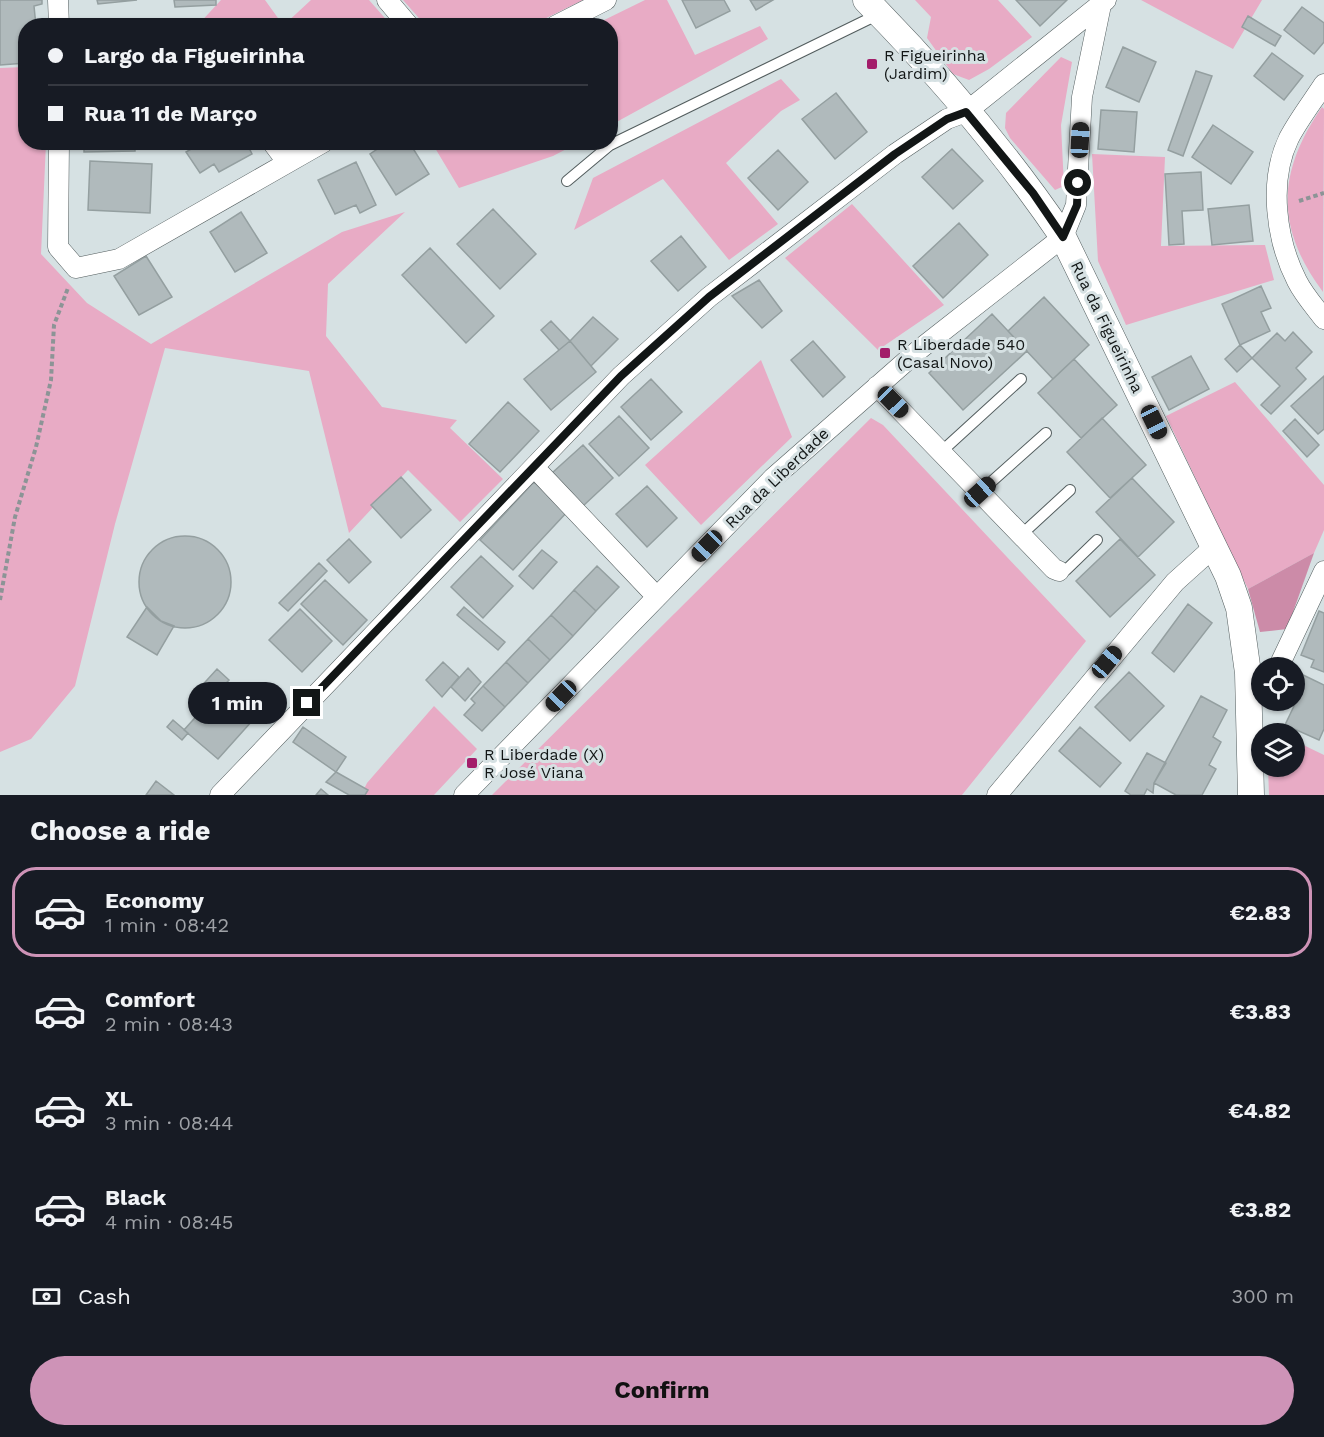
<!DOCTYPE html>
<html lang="en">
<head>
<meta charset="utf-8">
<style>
	body { margin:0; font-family:"Work Sans",sans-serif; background:#242831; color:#f1f3f6; height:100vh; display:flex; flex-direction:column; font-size:22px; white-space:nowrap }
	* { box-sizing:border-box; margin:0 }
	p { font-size:20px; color:#9ea1a6 }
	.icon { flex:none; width:33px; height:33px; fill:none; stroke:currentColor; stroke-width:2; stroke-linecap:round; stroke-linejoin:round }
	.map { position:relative; height:795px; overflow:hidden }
	.details { display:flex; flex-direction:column; background:#171b24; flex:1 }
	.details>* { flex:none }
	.top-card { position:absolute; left:18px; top:18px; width:600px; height:132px; border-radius:24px; box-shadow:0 2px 4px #0004; display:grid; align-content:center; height:132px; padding:0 30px; background:#171b24 }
	.fabs { position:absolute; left:1251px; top:657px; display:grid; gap:12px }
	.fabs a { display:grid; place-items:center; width:54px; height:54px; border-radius:50%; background:#171b24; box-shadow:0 2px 4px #0004; font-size:30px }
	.end { position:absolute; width:27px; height:27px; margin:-14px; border:8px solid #121616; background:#fff; box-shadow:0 0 0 3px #fff }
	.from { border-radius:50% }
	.bubble { position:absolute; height:42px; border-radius:21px; background:#171b24; box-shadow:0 2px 4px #0004; font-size:20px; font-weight:700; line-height:42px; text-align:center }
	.car { position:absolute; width:18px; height:36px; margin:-18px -9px; border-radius:8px; box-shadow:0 0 4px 2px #0007; background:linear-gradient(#222 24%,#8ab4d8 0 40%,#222 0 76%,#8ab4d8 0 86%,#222 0) }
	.top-card b { display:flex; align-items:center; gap:21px; height:57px; font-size:22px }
	.top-card b+b { border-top:2px solid #363941 }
	.top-card i { width:15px; height:15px; background:#f1f3f6 }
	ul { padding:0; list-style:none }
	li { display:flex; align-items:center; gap:18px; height:90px; margin:0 12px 9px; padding:0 18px; border:3px solid transparent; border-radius:24px }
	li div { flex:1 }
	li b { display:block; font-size:22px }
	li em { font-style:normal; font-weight:700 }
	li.current { border-color:#ce93b7 }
	li>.icon { width:54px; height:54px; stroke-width:1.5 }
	h2 { padding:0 30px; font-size:27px; line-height:72px }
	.pay { display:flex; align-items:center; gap:15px; height:66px; padding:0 30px; font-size:22px }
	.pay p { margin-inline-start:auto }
	.button { display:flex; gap:12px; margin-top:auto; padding:12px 30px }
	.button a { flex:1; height:69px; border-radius:36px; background:#ce93b7; color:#111; font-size:24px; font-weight:700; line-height:69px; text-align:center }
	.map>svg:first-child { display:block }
	.green { fill:#e8abc5 }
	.forest { fill:#cc8ba8 }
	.building { fill:#b0babc; stroke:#949fa0; stroke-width:1.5 }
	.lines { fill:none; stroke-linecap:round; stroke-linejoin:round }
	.service-casing { stroke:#535d5e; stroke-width:12 }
	.minor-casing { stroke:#535d5e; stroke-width:21 }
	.tertiary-casing { stroke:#535d5e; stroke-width:27 }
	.path { stroke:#8c9496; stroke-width:4; stroke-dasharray:4.5 3; stroke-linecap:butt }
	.service { stroke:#fff; stroke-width:10 }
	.minor { stroke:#fff; stroke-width:20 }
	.tertiary { stroke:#fff; stroke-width:26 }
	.route { stroke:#121616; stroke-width:8 }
	.poi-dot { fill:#a31d6a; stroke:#d6e1e3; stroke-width:2 }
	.labels { text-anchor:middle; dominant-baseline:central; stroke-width:6; stroke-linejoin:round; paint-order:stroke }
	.poi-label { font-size:16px; fill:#121616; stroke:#d6e1e3; text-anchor:start }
	.street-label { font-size:16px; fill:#121616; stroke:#d6e1e3 }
</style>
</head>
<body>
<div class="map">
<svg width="1324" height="795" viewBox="0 0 1324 795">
	<rect width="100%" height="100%" fill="#d6e1e3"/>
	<!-- green -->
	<path class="green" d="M 221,0 L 265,0 L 283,25 L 197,26 Z
		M 311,0 L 369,0 L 391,25 L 284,25 Z
		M 403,0 L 583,0 L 530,26 L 425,25 Z
		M 645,0 L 667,0 L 695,55 L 760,26 L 768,39 L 611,125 L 610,26 L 594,25 Z
		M 915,0 L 998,0 L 1032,37 L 989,69 L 969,80 L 953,74 L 927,38 L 931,17 Z
		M 1141,0 L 1262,0 L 1233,49 Z
		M 1061,57 L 1072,62 L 1061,125 L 1064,186 L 1055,190 L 1010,138 L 1005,128 L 1006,113 Z
		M 25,67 L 26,142 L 46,143 L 41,254 L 87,303 L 151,344 L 342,232 L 405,212 L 328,284 L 326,336 L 382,407 L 457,420 L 450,428 L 503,479 L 460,522 L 408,470 L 349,533 L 309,371 L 165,348 L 115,524 L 75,686 L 31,739 L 0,752 L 0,68 Z
		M 781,79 L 800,100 L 781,111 L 726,163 L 778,224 L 729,260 L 663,179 L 574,230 L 593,178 Z
		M 1322,107 L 1324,109 L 1323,292 C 1275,228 1277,172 1322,107 Z
		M 432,143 L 578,143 L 553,156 L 459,188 Z
		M 1092,154 L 1165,157 L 1161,246 L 1265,245 L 1274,280 L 1126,325 L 1098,261 Z
		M 852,204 L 944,305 L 878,350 L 785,258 Z
		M 761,360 L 792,437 L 701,525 L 645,465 Z
		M 1235,382 L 1324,485 L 1324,530 L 1314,553 L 1248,589 L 1166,416 Z
		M 871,418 L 883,425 L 1086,641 L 962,795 L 492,795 Z
		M 434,706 L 477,749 L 434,795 L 361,795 L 367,783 Z
		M 1295,741 L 1324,755 L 1324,795 L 1269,795 L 1268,767 L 1294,766 Z"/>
	<!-- forest -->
	<path class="forest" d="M 1314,553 L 1287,629 L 1260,632 L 1248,589 Z"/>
	<!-- building -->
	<path class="building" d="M 0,0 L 42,0 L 42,4 L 34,6 L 36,26 L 26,26 L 26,63 L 0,65 Z
		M 97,0 L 137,0 L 98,4 Z
		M 174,0 L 216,0 L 216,5 L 175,7 Z
		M 682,0 L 724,0 L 730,11 L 696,28 Z
		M 750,0 L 773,0 L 756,10 Z
		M 1016,0 L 1067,0 L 1040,26 Z
		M 1302,7 L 1324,23 L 1324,42 L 1314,54 L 1284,30 Z
		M 1248,16 L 1281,36 L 1275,46 L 1242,27 Z
		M 1123,47 L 1156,62 L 1139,102 L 1106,87 Z
		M 1272,53 L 1303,76 L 1284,100 L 1254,76 Z
		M 1196,71 L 1212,76 L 1183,156 L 1168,150 Z
		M 836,93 L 867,132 L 835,159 L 802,119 Z
		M 1101,110 L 1137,112 L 1134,152 L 1098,149 Z
		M 1213,125 L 1253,152 L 1231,184 L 1192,157 Z
		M 84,142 L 135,142 L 135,151 L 84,152 Z
		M 190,142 L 246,142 L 252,154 L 219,172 L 214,164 L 200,173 L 186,152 L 193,148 Z
		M 388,142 L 409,142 L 429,174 L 396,195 L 370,154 Z
		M 952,149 L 983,181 L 953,209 L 922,177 Z
		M 778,150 L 808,182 L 778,210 L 748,178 Z
		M 90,161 L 152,164 L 150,213 L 88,210 Z
		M 356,162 L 376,205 L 360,213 L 356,205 L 335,214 L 318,180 Z
		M 1201,172 L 1203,210 L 1182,211 L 1184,244 L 1169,245 L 1165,174 Z
		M 1249,205 L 1253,241 L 1212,245 L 1208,209 Z
		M 493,209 L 536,254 L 500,289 L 457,244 Z
		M 241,212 L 267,253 L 235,272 L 210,232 Z
		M 959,223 L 988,255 L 943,298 L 913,266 Z
		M 681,236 L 706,267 L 678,291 L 651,261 Z
		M 430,248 L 494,316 L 466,343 L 402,275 Z
		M 146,256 L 172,297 L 139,315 L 114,276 Z
		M 759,280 L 782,311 L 762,328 L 732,296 Z
		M 1261,286 L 1271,308 L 1261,312 L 1270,331 L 1240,345 L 1222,304 Z
		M 1044,297 L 1089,345 L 1053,379 L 1008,331 Z
		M 992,314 L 1027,351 L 963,410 L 929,373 Z
		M 593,317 L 618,339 L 591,366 L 570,341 Z
		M 551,321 L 570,341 L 559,350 L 541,330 Z
		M 1293,332 L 1312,352 L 1296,368 L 1306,379 L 1271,414 L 1261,405 L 1280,386 L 1252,358 L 1277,333 L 1285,341 Z
		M 570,341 L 596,372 L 551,410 L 524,379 Z
		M 813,341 L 845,377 L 823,397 L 791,360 Z
		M 1240,345 L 1252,358 L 1237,372 L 1225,359 Z
		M 1191,356 L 1209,389 L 1169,410 L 1152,377 Z
		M 1074,359 L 1117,405 L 1081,438 L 1038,393 Z
		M 1324,376 L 1324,429 L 1318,434 L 1291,406 Z
		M 651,379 L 682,412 L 651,440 L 621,407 Z
		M 508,402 L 539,431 L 500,472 L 469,444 Z
		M 619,416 L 649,448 L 619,476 L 589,444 Z
		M 1102,418 L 1146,465 L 1110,498 L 1067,452 Z
		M 1295,419 L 1319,445 L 1307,457 L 1283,431 Z
		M 583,445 L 613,478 L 583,506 L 552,473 Z
		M 401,477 L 431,510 L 401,538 L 371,505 Z
		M 1132,478 L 1174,522 L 1138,557 L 1096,512 Z
		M 534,482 L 567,512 L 513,570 L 480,540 Z
		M 647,486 L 677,518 L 647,547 L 616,514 Z
		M139 582a46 46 0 1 1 92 0a46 46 0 1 1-92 0Z
		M 349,539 L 371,562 L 349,583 L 327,560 Z
		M 1120,539 L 1155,575 L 1110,617 L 1076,581 Z
		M 542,550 L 557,562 L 533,589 L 519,576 Z
		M 481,556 L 513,586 L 483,618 L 451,587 Z
		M 319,563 L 327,571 L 288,611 L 279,603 Z
		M 597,566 L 619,587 L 596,611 L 574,590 Z
		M 325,580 L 367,620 L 343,645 L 301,604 Z
		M 574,590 L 596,611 L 573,636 L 551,615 Z
		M 1188,604 L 1212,623 L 1174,672 L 1152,653 Z
		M 147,607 L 161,621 L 174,626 L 157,655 L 127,637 Z
		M 464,607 L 505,642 L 498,650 L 457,615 Z
		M 300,609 L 332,641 L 302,672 L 269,640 Z
		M 1319,611 L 1324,613 L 1324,672 L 1311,667 L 1314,660 L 1301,655 Z
		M 551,615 L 573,636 L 550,660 L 528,639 Z
		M 528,639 L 550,660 L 528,683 L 506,662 Z
		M 443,662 L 459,677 L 442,697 L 426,680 Z
		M 506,662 L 528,683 L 505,707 L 483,686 Z
		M 468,668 L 481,682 L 465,701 L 451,687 Z
		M 217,669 L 229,680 L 209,702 L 197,691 Z
		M 1129,672 L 1164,706 L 1130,741 L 1095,707 Z
		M 1299,673 L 1324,685 L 1324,729 L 1319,740 L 1285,725 L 1295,704 L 1287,701 L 1294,700 L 1294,684 Z
		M 483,686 L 505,707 L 482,731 L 464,715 L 475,703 L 471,699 Z
		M 219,691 L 252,721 L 218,759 L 184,730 Z
		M 1201,696 L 1227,710 L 1213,737 L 1221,742 L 1209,765 L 1216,769 L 1202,795 L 1176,795 L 1154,783 Z
		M 173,720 L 188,733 L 182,740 L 167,727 Z
		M 303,727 L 346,757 L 336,772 L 293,742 Z
		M 1080,727 L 1121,763 L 1100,787 L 1059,751 Z
		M 1147,753 L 1166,763 L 1154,783 L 1153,793 L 1147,789 L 1144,795 L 1131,795 L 1125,791 Z
		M 336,772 L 368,790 L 365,795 L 349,795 L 326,782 Z
		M 156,781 L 174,795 L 146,795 Z
		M 321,789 L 328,795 L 316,795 Z"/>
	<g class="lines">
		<defs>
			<path id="service" d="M 567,181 L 610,145 L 879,14
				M 941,452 L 1021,379
				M 980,492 L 1046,433
				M 1021,535 L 1070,490
				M 1059,571 L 1066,570 L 1097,540"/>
			<path id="minor" d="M 58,0 L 59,26
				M 387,0 L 409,26
				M 555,26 L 606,0
				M 1324,84 C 1313,101 1299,119 1289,138 C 1268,181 1276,240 1297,281 C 1304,295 1315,307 1324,319
				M 59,142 L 58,247 L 76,268 L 119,259 L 324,142
				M 272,142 L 287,162
				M 877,386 L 1054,569 L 1059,571
				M 534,467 L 657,597
				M 1278,668 L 1324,571
				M 220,795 L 621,376 L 709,297 L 895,154 L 947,119 L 966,112 L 1106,0
				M 464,795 L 773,478 L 920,349 L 1063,237 L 1076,205 L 1082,97 L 1101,5
				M 997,795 L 1175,582 L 1215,546"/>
			<path id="tertiary" d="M 866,0 C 937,72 1006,153 1063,237 L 1228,576 L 1239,608 L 1248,673 L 1251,795"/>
		</defs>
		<!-- service casing -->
		<use href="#service" class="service-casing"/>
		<!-- minor casing -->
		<use href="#minor" class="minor-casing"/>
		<!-- tertiary casing -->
		<use href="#tertiary" class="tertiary-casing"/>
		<!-- path -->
		<path class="path" d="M 1299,201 L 1324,193
			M 0,600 L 15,517 L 36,447 L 51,380 L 54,325 L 68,288"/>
		<!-- service -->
		<use href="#service" class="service"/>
		<!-- minor -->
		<use href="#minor" class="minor"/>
		<!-- tertiary -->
		<use href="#tertiary" class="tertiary"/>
	</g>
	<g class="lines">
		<!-- route -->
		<path class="route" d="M 307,703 L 621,376 L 709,297 L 895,154 L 947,119 L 966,112 L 1033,193 L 1063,237 L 1077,205 L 1078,183"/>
	</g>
	<!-- markers -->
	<g class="poi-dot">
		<rect x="866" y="58" width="12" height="12" rx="3"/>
		<rect x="879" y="347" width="12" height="12" rx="3"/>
		<rect x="466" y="757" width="12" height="12" rx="3"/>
	</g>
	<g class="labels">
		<!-- poi labels -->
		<g class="poi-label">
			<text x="884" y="55">R Figueirinha<tspan x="884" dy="18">(Jardim)</tspan></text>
			<text x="897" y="344">R Liberdade 540<tspan x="897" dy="18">(Casal Novo)</tspan></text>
			<text x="484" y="754">R Liberdade (X)<tspan x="484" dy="18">R José Viana</tspan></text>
		</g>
		<!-- street labels -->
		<g class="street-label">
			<text transform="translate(1107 327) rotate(64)">Rua da Figueirinha</text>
			<text transform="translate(777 478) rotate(-44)">Rua da Liberdade</text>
		</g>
	</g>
</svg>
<div class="fabs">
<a><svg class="icon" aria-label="locate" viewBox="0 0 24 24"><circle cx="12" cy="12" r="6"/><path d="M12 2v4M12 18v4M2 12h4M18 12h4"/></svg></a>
<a><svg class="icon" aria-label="layers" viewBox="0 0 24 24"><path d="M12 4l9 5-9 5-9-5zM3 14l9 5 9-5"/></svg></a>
</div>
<i class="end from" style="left:1078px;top:183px"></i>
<i class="end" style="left:307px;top:703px"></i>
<div class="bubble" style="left:188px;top:682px;width:99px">1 min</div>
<i class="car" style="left:1080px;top:140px;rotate:3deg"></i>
<i class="car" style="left:893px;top:402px;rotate:136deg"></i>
<i class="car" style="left:1154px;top:422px;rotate:154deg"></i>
<i class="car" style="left:980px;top:492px;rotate:48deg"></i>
<i class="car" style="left:707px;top:546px;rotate:224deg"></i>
<i class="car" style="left:1107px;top:662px;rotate:40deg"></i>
<i class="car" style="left:561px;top:696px;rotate:224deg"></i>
<div class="top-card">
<b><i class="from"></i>Largo da Figueirinha</b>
<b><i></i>Rua 11 de Março</b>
</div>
</div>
<section class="details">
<h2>Choose a ride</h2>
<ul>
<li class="current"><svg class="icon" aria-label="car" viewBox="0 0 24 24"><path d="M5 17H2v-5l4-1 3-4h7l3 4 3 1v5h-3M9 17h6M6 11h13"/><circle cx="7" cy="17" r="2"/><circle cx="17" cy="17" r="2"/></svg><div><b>Economy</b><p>1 min · 08:42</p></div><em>€2.83</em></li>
<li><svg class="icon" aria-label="car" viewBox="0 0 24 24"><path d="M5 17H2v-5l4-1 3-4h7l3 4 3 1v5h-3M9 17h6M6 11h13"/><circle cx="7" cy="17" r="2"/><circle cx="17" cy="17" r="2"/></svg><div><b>Comfort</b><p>2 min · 08:43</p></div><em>€3.83</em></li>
<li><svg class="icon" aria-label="car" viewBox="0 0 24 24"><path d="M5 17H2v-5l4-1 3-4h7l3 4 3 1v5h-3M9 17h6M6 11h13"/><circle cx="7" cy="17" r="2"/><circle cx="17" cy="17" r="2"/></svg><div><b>XL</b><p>3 min · 08:44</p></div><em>€4.82</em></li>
<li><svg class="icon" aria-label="car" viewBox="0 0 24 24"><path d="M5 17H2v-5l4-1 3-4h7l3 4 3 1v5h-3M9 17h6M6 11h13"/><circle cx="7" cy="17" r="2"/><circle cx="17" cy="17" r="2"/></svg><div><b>Black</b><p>4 min · 08:45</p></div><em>€3.82</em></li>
</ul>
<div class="pay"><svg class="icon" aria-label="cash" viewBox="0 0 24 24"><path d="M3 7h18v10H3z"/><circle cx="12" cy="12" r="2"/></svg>Cash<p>300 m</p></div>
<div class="button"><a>Confirm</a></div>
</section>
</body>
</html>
